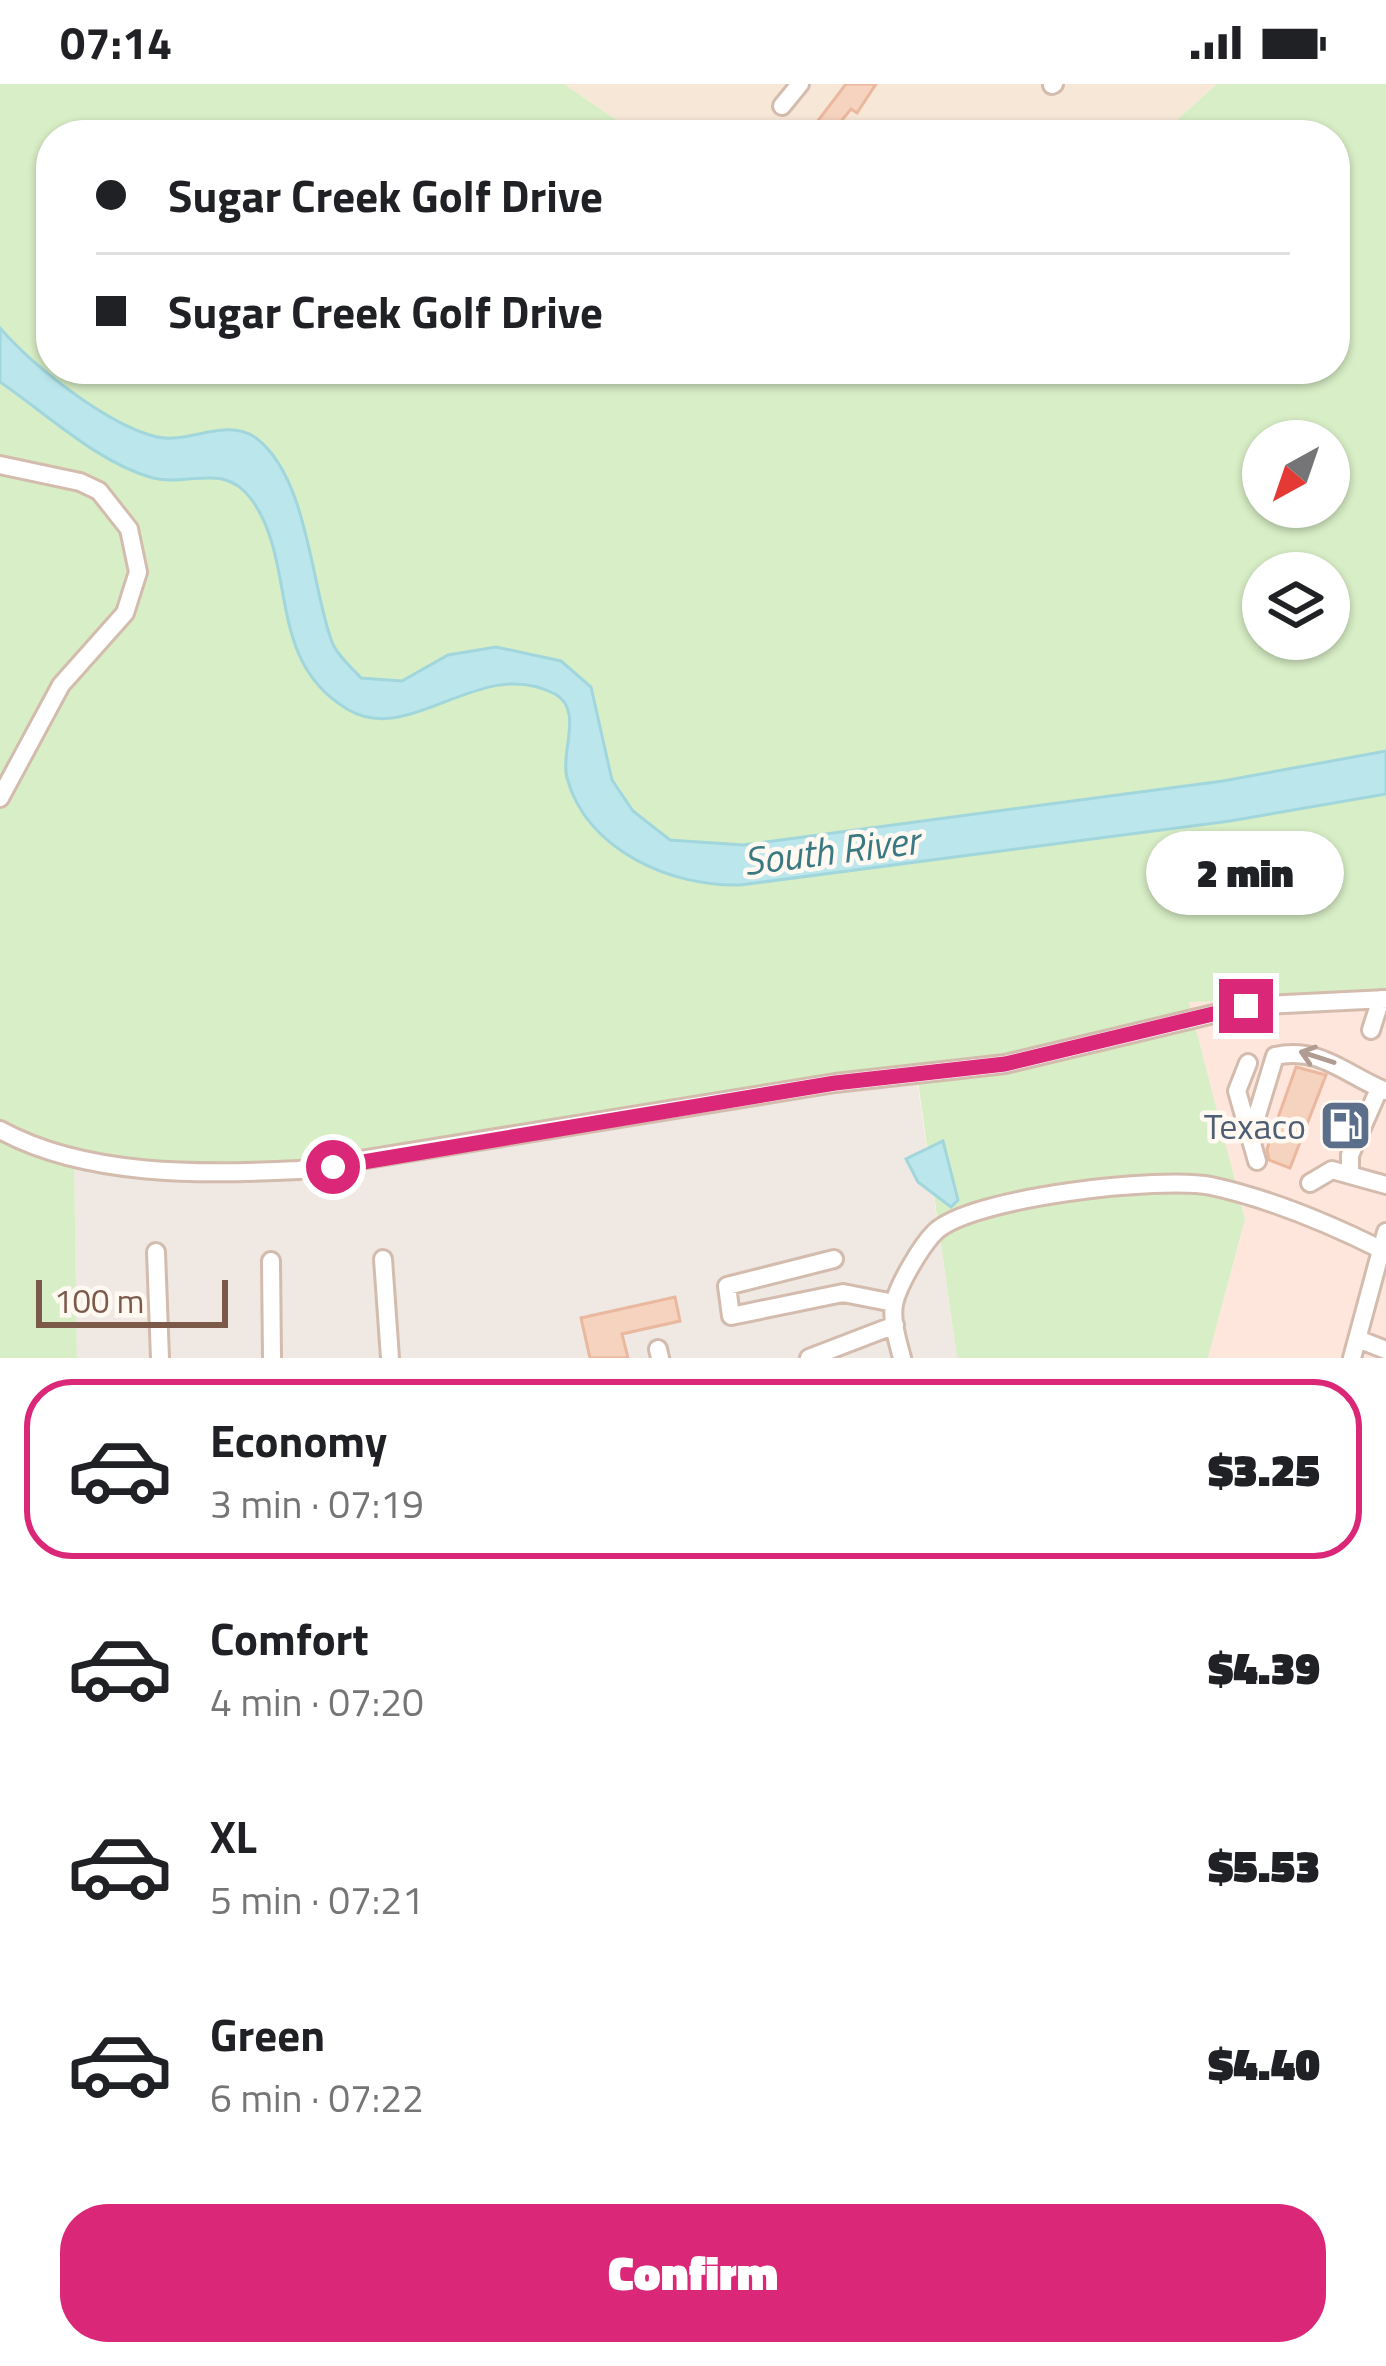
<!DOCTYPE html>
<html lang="en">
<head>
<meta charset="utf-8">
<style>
	body { margin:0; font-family:"Titillium Web",sans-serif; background:#f6f6f6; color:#202124; height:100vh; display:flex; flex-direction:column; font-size:45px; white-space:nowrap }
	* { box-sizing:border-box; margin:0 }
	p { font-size:39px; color:#757577 }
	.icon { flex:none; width:66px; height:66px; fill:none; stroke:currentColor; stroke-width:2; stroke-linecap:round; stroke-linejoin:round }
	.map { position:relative; height:1274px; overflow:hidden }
	.side { display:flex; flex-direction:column; background:#fff; flex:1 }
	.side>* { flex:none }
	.guide { position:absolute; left:36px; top:36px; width:1314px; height:264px; border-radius:48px; box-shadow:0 3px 9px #0004; display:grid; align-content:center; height:264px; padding:0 60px; background:#fff }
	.needle { width:78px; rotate:220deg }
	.fabs { position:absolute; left:1242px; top:336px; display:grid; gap:24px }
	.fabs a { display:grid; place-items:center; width:108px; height:108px; border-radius:50%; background:#fff; box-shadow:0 3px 9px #0004; font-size:60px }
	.scale { position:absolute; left:36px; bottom:30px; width:192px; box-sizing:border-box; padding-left:12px; border:6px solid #7c5a4a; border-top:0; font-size:33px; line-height:42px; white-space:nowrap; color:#7c5a4a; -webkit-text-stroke:9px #fff9f2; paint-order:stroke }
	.end { position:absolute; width:54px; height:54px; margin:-27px; border:15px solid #db2777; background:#fff; box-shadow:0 0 0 6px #fff }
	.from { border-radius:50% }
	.bubble { position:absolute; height:84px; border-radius:42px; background:#fff; box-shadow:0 3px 9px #0004; font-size:39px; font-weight:800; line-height:84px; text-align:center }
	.guide b { display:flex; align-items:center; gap:42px; height:114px; font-size:45px }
	.guide b+b { border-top:3px solid #e0e0e0 }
	.guide i { width:30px; height:30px; background:#202124 }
	ul { padding:21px 0 0; list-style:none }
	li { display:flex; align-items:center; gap:36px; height:180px; margin:0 24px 18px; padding:0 36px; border:6px solid transparent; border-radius:48px }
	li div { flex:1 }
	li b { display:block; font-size:45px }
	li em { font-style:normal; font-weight:800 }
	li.selected { border-color:#db2777 }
	li>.icon { width:108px; height:108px; stroke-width:1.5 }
	.action { display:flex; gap:24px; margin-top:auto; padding:24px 60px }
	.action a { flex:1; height:138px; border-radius:48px; background:#db2777; color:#fff; font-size:48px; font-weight:800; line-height:138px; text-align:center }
	.status { display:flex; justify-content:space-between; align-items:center; height:84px; padding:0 60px; background:#fff; direction:ltr }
	.status svg { height:33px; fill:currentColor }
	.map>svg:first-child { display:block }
	.residential { fill:#f7e7d7 }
	.commercial { fill:#ffe6dd }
	.industrial { fill:#efe8e3 }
	.green { fill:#d8eec6; fill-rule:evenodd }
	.water { fill:#bbe6eb; stroke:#a1d6dd; stroke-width:3 }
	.building { fill:#f6d3bf; stroke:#eab89e; stroke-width:3 }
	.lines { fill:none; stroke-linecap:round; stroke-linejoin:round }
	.minor-casing { stroke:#d3bcad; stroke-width:22 }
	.minor { stroke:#fff; stroke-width:16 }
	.oneway { stroke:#b09c92 }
	.route { stroke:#db2777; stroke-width:15 }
	.labels { text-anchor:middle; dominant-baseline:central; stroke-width:9; stroke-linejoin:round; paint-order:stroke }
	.service-label { font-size:36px; fill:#4e5e75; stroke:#fff9f2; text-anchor:end }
	.water-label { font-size:39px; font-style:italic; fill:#3b7982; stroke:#fff9f2 }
</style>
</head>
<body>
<div class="status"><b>07:14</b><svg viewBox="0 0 49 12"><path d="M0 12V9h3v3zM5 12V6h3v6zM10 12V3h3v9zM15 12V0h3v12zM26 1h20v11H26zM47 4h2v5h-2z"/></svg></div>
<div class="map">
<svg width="1386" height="1274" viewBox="0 0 1386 1274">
	<rect width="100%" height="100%" fill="#fef5ea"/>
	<!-- residential -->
	<path class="residential" d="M 564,0 L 1217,0 L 1160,51 L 638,51 Z"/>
	<!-- commercial -->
	<path class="commercial" d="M 1386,912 L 1386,1274 L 1208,1274 L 1245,1135 L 1189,918 Z"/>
	<!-- industrial -->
	<path class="industrial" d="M 916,990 L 957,1274 L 77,1274 L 74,1074 Z"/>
	<!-- green -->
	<path class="green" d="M 0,0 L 564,0 L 638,51 L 51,51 L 51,285 L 1335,285 L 1335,51 L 1160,51 L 1217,0 L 1386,0 L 1386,912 L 1189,918 L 1245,1135 L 1208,1274 L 957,1274 L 917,991 L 340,1083 L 187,1086 L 74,1075 L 77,1274 L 0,1274 ZM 1263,357 L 1329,357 L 1329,423 L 1263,423 ZM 1263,489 L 1329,489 L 1329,555 L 1263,555 Z"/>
	<!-- water -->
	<path class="water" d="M 0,244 C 33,282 107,341 157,353 C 189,360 227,333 256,354 C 308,393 311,502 332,558 C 337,571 351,583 361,594 L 402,597 L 448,571 L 496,563 L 561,577 L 591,603 L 612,696 L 633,727 L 670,756 L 743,761 L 1223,697 L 1386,667 L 1386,710 L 1230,737 L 740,801 C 672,803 587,767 567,694 C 560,668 584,626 555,610 C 480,570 411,664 347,625 C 265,576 298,481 252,416 C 224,377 190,403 153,394 C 98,379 47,330 0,298 Z
		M 943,1057 L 958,1116 L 951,1123 L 918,1098 L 906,1075 Z"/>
	<!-- building -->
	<path class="building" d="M 846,0 L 876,0 L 857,29 L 851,25 L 830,51 L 807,51 Z
		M 1296,983 L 1326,991 L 1290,1084 L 1269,1076 L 1267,1065 Z
		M 675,1213 L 680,1237 L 622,1250 L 628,1274 L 590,1274 L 581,1234 Z"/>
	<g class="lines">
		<defs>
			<path id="minor" d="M 1052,1 L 1054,0
				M 782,22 L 800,0
				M 0,381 L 80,398 L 99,407 L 129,445 L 138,488 L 125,529 L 61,601 L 0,714
				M 1371,946 L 1381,915
				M 1248,979 L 1237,1007 L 1257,1077
				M 0,1046 C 86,1093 204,1091 299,1086 L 835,999 L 1005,980 L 1247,922 L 1386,915
				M 1250,1054 L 1275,972 C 1320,962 1346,991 1386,1007
				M 1350,1089 L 1350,1071 L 1379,1005
				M 1310,1099 L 1332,1086 L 1386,1101
				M 156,1168 L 160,1274
				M 383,1175 L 390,1274
				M 834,1175 L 727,1202 L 731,1232 L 843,1209 L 894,1219
				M 271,1177 L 272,1274
				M 1358,1255 L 1386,1266
				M 658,1265 L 660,1274
				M 809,1274 L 895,1241
				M 902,1274 C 898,1258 891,1237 894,1220 C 898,1201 921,1162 935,1148 C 971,1113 1162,1092 1211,1102 C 1271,1115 1328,1139 1382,1166
				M 1352,1274 L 1386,1148"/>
		</defs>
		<!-- minor casing -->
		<use href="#minor" class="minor-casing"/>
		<!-- minor -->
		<use href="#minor" class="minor"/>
	</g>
	<!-- one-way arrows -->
	<defs><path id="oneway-shaft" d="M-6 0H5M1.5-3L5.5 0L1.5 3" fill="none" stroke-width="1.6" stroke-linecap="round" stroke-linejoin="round" transform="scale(3)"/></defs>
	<use class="oneway" href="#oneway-shaft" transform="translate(1317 973) rotate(-162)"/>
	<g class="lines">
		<!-- route -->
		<path class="route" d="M 333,1083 L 835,999 L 1005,980 L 1246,922"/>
	</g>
	<!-- icons -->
	<defs>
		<symbol id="fuel-square" viewBox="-11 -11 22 22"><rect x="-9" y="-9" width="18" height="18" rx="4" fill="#5c6f8a" stroke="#fff9f2"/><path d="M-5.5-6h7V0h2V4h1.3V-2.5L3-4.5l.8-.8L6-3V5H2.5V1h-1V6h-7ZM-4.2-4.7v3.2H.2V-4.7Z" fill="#fff"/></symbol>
	</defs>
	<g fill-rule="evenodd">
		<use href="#fuel-square" x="1316" y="1012" width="59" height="59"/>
	</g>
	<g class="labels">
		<!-- service labels -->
		<g class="service-label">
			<text x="1306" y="1041">Texaco</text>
		</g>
		<!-- water labels -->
		<g class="water-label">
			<text transform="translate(831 766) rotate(-7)">South River</text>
		</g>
	</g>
</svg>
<div class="fabs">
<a><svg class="needle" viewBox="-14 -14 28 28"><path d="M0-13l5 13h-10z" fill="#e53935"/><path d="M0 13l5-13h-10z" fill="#757577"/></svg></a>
<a><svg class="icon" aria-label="layers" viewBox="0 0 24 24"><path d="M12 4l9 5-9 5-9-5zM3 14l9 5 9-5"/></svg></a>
</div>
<div class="scale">100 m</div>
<i class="end from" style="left:333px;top:1083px"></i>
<i class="end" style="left:1246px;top:922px"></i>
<div class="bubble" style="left:1146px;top:747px;width:198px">2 min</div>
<div class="guide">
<b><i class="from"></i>Sugar Creek Golf Drive</b>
<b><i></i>Sugar Creek Golf Drive</b>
</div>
</div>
<section class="side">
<ul>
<li class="selected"><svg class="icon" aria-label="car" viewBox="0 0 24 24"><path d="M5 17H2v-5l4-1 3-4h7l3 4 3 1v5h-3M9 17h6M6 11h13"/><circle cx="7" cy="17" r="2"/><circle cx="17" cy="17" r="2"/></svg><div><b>Economy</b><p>3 min · 07:19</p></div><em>$3.25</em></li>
<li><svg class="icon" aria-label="car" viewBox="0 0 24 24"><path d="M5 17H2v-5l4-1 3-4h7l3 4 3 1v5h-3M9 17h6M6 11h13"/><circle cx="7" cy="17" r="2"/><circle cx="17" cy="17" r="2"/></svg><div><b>Comfort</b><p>4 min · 07:20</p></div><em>$4.39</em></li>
<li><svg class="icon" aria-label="car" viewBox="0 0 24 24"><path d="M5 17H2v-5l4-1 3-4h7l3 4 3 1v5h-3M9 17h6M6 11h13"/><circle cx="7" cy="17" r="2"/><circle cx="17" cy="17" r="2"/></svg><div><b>XL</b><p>5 min · 07:21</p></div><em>$5.53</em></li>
<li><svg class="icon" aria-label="car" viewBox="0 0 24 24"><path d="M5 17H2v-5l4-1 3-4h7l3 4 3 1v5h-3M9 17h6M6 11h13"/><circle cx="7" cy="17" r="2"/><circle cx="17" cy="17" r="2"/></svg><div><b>Green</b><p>6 min · 07:22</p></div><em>$4.40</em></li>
</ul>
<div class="action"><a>Confirm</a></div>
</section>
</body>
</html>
